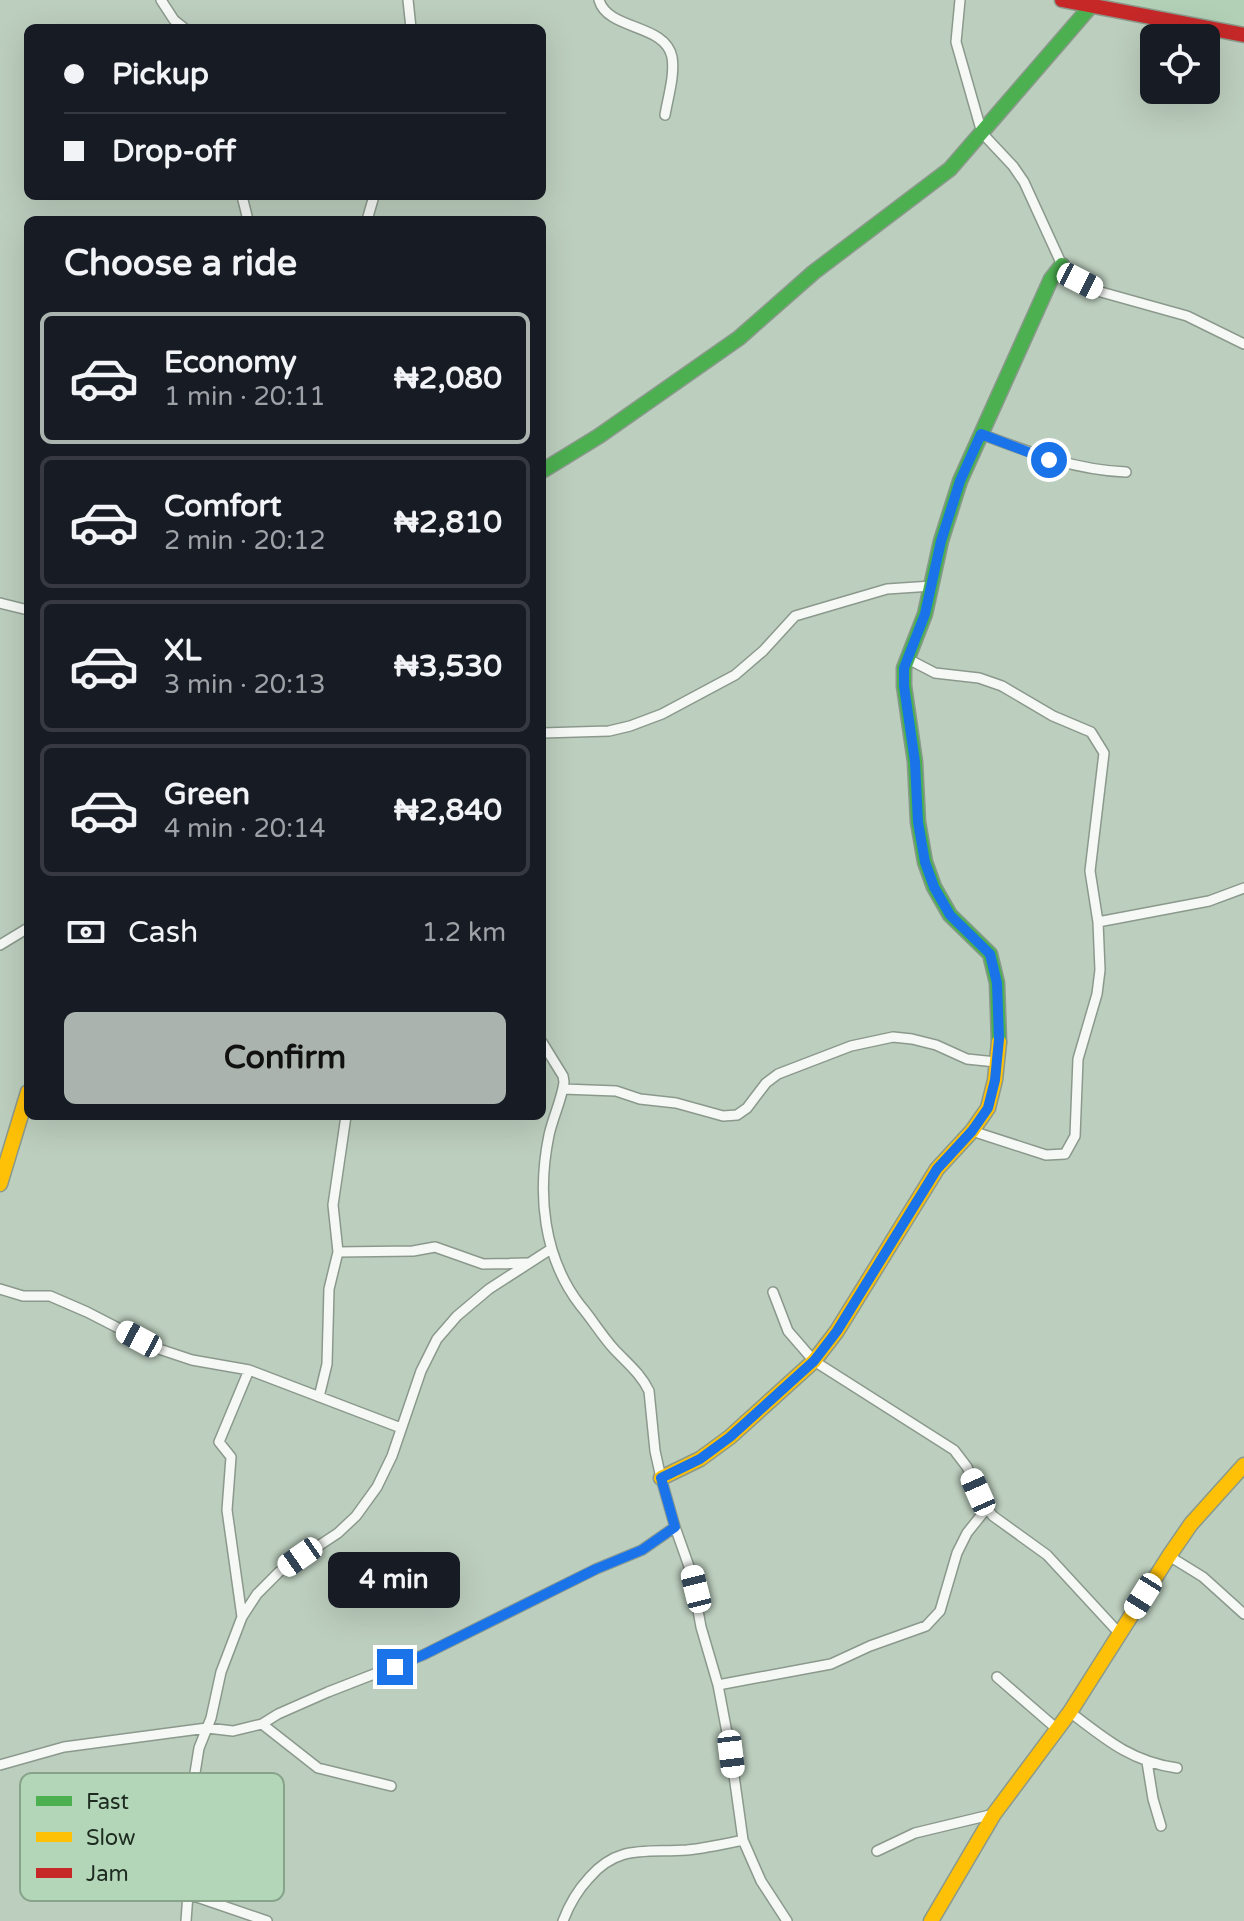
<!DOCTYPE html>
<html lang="en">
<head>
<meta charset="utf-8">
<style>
	body { margin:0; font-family:"Varela Round",sans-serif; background:#242831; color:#f1f3f6; height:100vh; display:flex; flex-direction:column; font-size:30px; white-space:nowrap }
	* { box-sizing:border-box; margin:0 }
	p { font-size:26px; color:#9ea1a6 }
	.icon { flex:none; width:44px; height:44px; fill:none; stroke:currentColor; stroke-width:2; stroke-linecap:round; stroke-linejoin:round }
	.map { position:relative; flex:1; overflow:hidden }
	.sheet { position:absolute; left:24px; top:216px; width:522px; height:904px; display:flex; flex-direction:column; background:#171b24; border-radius:12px; box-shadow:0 8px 32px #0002 }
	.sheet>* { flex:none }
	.top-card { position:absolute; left:24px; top:24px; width:522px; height:176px; border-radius:12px; box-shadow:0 8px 32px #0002; display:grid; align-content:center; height:176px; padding:0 40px; background:#171b24 }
	.controls { position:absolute; left:1140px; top:24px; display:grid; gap:16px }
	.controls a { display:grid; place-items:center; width:80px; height:80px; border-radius:12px; background:#171b24; box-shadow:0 8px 32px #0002; font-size:40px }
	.end { position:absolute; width:36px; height:36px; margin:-18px; border:10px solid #1a73e8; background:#fff; box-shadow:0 0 0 4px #fff }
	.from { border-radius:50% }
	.bubble { position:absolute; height:56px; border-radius:12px; background:#171b24; box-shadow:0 8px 32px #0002; font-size:26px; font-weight:800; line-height:56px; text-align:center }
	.car { position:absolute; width:24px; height:48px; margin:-24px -12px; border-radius:10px; box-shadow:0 0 6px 2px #0007; background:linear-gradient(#fff 24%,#345 0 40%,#fff 0 76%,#345 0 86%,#fff 0) }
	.top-card b { display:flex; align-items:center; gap:28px; height:76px; font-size:30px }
	.top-card b+b { border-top:2px solid #363941 }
	.top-card i { width:20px; height:20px; background:#f1f3f6 }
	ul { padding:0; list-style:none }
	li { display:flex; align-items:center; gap:24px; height:132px; margin:0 16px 12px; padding:0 24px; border:4px solid #363941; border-radius:12px }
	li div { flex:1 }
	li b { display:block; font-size:30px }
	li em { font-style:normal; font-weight:800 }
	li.active { border-color:#abb3ae }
	li>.icon { width:72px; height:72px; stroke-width:1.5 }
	h2 { padding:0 40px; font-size:36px; line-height:96px }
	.pay { display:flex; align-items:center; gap:20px; height:88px; padding:0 40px; font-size:30px }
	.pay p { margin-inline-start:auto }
	.primary-button { display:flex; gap:16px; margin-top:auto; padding:16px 40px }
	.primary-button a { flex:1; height:92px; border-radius:12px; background:#abb3ae; color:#111; font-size:32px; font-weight:800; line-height:92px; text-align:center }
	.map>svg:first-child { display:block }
	.built { fill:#b2d0b5 }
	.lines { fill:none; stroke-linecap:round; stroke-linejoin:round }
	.street-casing { stroke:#8b998c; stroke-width:12 }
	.fast-casing { stroke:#8b998c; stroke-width:17 }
	.slow-casing { stroke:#8b998c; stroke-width:17 }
	.jam-casing { stroke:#8b998c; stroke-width:17 }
	.street { stroke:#f5f8f5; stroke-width:9 }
	.fast { stroke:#4caf50; stroke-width:14 }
	.slow { stroke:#ffc107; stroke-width:14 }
	.jam { stroke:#c62828; stroke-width:14 }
	.route { stroke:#1a73e8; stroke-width:10 }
	.key { fill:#b4d6b8; stroke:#87a38a; stroke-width:2 }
	.key-label { font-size:22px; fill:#1e2b20 }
</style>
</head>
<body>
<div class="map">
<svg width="1244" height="1921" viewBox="0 0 1244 1921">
	<rect width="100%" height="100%" fill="#bccebe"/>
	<!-- built -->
	<path class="built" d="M 1097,0 L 1244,0 L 1244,29 L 1176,14 Z"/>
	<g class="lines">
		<defs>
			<path id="street" d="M 161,0 L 174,20 L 184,28
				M 408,0 L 411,28
				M 599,0 C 608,31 665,23 672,57 C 675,75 668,97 665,115
				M 960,0 L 956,42 L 982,133 L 1013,166 L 1024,182 L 1062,265 L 1080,281 L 1101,292 L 1187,316 L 1244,344
				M 242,196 L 248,220
				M 367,220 L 374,196
				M 981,434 C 1029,452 1074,470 1126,472
				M 0,603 L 28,610
				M 906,658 L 935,673 L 979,678 L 1002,686 L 1053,716 L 1091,732 L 1104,753 L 1090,871 L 1098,922 L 1100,970 L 1097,994 L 1078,1059 L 1075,1136 L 1065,1154 L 1046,1155 L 972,1131
				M 542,733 L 609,731 L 630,726 L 662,714 L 735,675 L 763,651 L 795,616 L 887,589 L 932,586
				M 1098,922 L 1209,901 L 1244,888
				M 0,945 L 28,928
				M 542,1042 L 563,1076 L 564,1082 C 562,1099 553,1117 549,1135 C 537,1193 543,1257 580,1305 C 592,1319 602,1336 614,1349 C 627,1363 641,1374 649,1391 L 655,1451 L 661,1478 L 675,1527 L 691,1572 L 701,1627 L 718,1685 L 731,1754 L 743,1840 L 761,1881 L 787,1921
				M 563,1089 L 616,1091 L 640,1099 L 676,1103 L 723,1116 L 737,1115 L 747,1108 L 766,1083 L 778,1074 L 851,1046 L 893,1037 L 912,1039 L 936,1045 L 967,1059 L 996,1062
				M 338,1252 L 413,1251 L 435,1247 L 483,1264 L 527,1263
				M 0,1289 L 23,1296 L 50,1296 L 87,1312 L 159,1349 L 192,1360 L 249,1370 L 401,1428
				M 773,1292 L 788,1331 L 814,1361 L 954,1450 L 967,1467 L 983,1503 L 993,1516 L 1047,1555 L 1119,1633
				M 319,1397 L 327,1364 L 329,1289 L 338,1252 L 333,1205 L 346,1116
				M 1169,1556 L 1203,1577 L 1244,1614
				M 242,1617 L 227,1510 L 231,1457 L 219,1442 L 249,1370
				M 997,1677 L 1057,1729
				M 718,1685 L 831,1664 L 870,1646 L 926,1626 L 940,1611 L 957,1553 L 967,1533 L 987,1508
				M 1070,1712 C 1105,1739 1132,1762 1177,1768
				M 262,1724 L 318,1768 L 391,1786
				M 1147,1762 L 1153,1799 L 1161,1826
				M 0,1765 L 64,1747 L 207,1728 L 233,1731 L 262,1724 L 278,1714 L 328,1692 L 423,1655 L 596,1569 L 642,1550 L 675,1527
				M 877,1851 L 915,1833 L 994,1814
				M 188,1894 L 267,1921
				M 186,1921 L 188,1894 L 191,1890 L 185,1835 L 199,1748 L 211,1718 L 221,1672 L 242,1617 L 257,1594 L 279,1572 L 338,1533 L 356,1516 L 377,1487 L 392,1456 L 421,1371 L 437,1339 L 457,1316 L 489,1289 L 551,1249
				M 563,1921 C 569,1905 577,1891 589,1878 C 618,1844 646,1853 687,1850 C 706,1848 724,1844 743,1840"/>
			<path id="fast" d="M 542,471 L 599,436 L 739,338 L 814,272 L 950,169 L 1091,6
				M 999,1042 L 997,983 L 990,954 L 950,915 L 934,887 L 925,862 L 918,822 L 915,762 L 904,686 L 904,668 L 925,614 L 941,541 L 960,481 L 1051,279 L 1062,265"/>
			<path id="slow" d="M 0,1184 L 28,1092
				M 661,1478 L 700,1459 L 730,1437 L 814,1361 L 837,1331 L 937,1169 L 972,1131 L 988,1108 L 995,1080 L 999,1042
				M 931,1921 L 994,1814 L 1070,1712 L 1169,1556 L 1191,1524 L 1244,1465"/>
			<path id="jam" d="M 1062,0 L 1244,35"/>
		</defs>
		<!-- street casing -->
		<use href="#street" class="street-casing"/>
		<!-- fast casing -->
		<use href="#fast" class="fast-casing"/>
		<!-- slow casing -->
		<use href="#slow" class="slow-casing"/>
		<!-- jam casing -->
		<use href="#jam" class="jam-casing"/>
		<!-- street -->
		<use href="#street" class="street"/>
		<!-- fast -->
		<use href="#fast" class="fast"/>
		<!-- slow -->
		<use href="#slow" class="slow"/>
		<!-- jam -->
		<use href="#jam" class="jam"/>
	</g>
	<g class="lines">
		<!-- route -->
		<path class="route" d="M 395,1667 L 423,1655 L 596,1569 L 642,1550 L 675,1527 L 661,1478 L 700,1459 L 730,1437 L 814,1361 L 837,1331 L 937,1169 L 972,1131 L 988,1108 L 995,1080 L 999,1039 L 997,983 L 990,954 L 950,915 L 934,887 L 925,862 L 918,822 L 915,762 L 904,686 L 904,668 L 925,614 L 941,541 L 960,481 L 981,434 L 1049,460"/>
	</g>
	<!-- legend -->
	<rect x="20" y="1773" width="264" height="128" rx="12" class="key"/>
	<rect x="36" y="1796" width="36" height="10" fill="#4caf50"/>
	<rect x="36" y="1832" width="36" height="10" fill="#ffc107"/>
	<rect x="36" y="1868" width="36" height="10" fill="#c62828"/>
	<g class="key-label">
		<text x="86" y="1809">Fast</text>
		<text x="86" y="1845">Slow</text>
		<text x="86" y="1881">Jam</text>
	</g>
</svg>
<div class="controls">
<a><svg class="icon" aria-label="locate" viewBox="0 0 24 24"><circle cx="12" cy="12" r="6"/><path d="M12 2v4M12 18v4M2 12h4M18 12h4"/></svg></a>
</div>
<i class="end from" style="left:1049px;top:460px"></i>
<i class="end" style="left:395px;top:1667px"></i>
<div class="bubble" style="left:328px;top:1552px;width:132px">4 min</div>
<i class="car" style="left:1080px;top:281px;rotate:117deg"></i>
<i class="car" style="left:139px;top:1339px;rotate:298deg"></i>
<i class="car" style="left:978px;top:1492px;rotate:336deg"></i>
<i class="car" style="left:300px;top:1557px;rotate:235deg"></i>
<i class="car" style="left:696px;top:1589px;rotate:346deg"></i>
<i class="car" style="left:1143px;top:1596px;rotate:212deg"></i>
<i class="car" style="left:731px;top:1754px;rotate:173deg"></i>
<div class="top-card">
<b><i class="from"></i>Pickup</b>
<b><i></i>Drop-off</b>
</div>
<section class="sheet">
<h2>Choose a ride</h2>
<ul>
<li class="active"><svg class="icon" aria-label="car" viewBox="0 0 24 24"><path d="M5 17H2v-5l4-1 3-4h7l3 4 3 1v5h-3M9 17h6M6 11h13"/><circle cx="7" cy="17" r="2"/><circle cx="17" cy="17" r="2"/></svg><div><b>Economy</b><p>1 min · 20:11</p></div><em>₦2,080</em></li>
<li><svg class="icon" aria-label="car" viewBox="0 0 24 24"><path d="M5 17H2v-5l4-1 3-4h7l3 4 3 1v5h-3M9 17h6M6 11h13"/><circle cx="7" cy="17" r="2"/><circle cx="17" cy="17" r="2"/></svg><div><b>Comfort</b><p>2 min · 20:12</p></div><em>₦2,810</em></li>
<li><svg class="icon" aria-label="car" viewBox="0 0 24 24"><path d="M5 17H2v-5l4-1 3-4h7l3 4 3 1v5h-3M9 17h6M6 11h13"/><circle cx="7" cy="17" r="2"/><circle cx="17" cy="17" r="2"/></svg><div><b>XL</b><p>3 min · 20:13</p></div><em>₦3,530</em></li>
<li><svg class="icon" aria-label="car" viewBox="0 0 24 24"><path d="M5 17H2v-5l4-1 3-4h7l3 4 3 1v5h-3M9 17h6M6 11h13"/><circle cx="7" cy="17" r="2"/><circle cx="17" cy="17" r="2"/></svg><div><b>Green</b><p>4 min · 20:14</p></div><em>₦2,840</em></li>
</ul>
<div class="pay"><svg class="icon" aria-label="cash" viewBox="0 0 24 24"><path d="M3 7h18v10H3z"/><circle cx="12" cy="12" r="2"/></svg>Cash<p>1.2 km</p></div>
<div class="primary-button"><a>Confirm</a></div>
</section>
</div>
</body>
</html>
